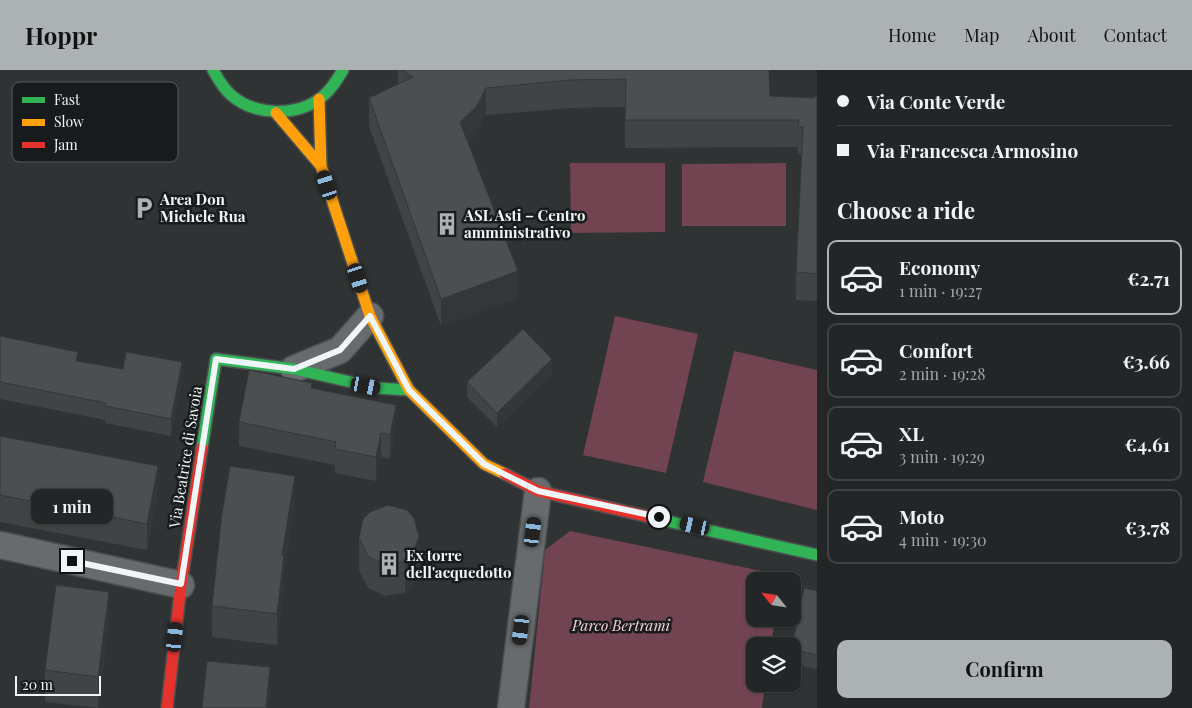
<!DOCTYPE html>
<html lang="en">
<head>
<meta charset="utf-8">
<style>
	body { margin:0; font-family:"Playfair Display",serif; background:#2b2e2f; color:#f1f3f6; height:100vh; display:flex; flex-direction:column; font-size:19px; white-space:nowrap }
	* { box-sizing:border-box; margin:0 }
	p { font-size:16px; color:#a3a5a7 }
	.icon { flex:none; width:28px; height:28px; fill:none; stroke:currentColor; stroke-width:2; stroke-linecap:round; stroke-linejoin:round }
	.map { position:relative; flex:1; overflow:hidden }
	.sheet { display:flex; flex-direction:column; background:#232627; width:375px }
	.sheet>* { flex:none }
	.guide { display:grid; align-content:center; height:110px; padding:0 20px; background:#232627 }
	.needle { width:32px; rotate:300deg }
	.tools { position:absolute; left:746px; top:502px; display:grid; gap:10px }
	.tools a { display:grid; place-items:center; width:55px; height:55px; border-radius:10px; background:#232627; box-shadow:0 1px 4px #0004,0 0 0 1px #404344; font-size:25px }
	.scale { position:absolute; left:15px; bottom:12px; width:86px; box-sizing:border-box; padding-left:5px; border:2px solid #f0f5f8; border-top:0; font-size:14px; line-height:18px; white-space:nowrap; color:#f0f5f8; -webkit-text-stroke:4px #171b1c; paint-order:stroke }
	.end { position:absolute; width:22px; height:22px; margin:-11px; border:6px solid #f0f5f8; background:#111; box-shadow:0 0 0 2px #111 }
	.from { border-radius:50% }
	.bubble { position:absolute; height:35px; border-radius:10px; background:#232627; box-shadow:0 1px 4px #0004,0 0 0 1px #404344; font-size:16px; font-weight:700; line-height:35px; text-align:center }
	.car { position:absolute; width:15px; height:30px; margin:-15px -8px; border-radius:6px; box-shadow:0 0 4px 1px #0007; background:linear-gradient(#222 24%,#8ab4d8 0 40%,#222 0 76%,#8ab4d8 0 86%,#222 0) }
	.guide b { display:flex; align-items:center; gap:18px; height:48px; font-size:19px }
	.guide b+b { border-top:1px solid #404344 }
	.guide i { width:12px; height:12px; background:#f1f3f6 }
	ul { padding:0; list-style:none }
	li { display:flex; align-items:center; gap:15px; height:75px; margin:0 10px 8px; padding:0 10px; border:2px solid #404344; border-radius:10px }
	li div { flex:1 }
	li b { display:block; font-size:19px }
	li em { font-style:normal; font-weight:700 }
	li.active { border-color:#acb1b3 }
	li>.icon { width:45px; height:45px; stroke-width:1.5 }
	h2 { padding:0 20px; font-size:22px; line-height:60px }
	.button { display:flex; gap:10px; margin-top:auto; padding:10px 20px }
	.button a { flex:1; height:58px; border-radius:10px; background:#acb1b3; color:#111; font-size:20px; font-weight:700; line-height:58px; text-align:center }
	header { display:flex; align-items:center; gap:30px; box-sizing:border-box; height:70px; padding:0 25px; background:#acb1b3; color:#111 }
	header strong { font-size:24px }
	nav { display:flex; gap:28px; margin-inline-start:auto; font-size:18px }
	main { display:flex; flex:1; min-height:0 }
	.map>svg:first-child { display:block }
	.green { fill:#724351 }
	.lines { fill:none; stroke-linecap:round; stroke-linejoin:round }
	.street-casing { stroke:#4b4f50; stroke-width:29 }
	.fast-casing { stroke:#4b4f50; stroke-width:14 }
	.slow-casing { stroke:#4b4f50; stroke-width:14 }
	.jam-casing { stroke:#4b4f50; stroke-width:14 }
	.street { stroke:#686b6d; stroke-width:26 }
	.fast { stroke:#30b455; stroke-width:11 }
	.slow { stroke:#ff9f0a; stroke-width:11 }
	.jam { stroke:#e5322d; stroke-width:11 }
	.wall { fill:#404445 }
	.shaded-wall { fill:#343738 }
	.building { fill:#4b4f50; stroke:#343738 }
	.route { stroke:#f0f5f8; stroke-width:6 }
	.labels { text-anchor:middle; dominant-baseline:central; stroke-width:5; stroke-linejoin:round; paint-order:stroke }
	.poi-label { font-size:15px; font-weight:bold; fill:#f0f5f8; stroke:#171b1c; text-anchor:start }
	.street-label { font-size:15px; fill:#f0f5f8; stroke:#171b1c }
	.park-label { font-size:15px; font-style:italic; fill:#fad3dc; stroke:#171b1c }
	.key { fill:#171b1c; stroke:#585c5e; stroke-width:1 }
	.key-label { font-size:14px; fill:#f0f5f8 }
</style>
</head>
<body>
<header>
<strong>Hoppr</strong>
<nav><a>Home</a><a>Map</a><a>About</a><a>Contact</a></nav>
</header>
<main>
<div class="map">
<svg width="817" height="638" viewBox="0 0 817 638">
	<rect width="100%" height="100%" fill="#2f3334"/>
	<!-- green -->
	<path class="green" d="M 570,93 L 665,93 L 665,162 L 571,163 Z
		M 786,93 L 786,156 L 682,156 L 682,94 Z
		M 615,246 L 698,264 L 666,403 L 583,385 Z
		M 734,281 L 817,300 L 817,440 L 703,412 Z
		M 570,461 L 781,505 L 780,511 L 755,511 L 755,549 L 775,549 L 771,576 L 755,576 L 755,614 L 765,614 L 762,638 L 529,638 L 545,480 Z"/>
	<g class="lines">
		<defs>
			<path id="street" d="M 294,299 L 340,280 L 370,246
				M 0,475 L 181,515
				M 511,638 L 538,421"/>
			<path id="fast" d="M 213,0 C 218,9 223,18 231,25 C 255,46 297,47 322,27 C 331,20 337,10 343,0
				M 202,378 L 216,289 L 294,299 L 377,318 L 409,320
				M 658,449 L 817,485"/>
			<path id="slow" d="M 319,29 L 321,96 L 370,246 L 409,320 L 484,394 L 505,404
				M 276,43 L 321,96"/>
			<path id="jam" d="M 505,404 L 538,421 L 658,449
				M 167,638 L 181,515 L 202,378"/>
		</defs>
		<!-- street casing -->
		<use href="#street" class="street-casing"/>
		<!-- fast casing -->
		<use href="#fast" class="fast-casing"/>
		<!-- slow casing -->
		<use href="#slow" class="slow-casing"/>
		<!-- jam casing -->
		<use href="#jam" class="jam-casing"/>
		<!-- street -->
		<use href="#street" class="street"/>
		<!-- fast -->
		<use href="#fast" class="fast"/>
		<!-- slow -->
		<use href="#slow" class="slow"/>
		<!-- jam -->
		<use href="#jam" class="jam"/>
	</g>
	<!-- wall -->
	<path class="wall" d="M 398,0 L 769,0 L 770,26 L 814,28 L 817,24 L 817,231 L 796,230 L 796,202 L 802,85 L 798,84 L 798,77 L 625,78 L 625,37 L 570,38 L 486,45 L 477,64 L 468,72 L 518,228 L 441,256 L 369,56 L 369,28 L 398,14 Z
		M 0,266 L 78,291 L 182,309 L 171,366 L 105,353 L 105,350 L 0,329 Z
		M 552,304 L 497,357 L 467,327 L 467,312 Z
		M 312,318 L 396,359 L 390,389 L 381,387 L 376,411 L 335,403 L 335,395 L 239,376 L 239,352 Z
		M 0,366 L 158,423 L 147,480 L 0,452 Z
		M 295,437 L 284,502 L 284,517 L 277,575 L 212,567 L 212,536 Z
		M 359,468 L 419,498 L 412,516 L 405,523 L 385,526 L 368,518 L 359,500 Z
		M 817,521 L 817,599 L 792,594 L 792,576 Z
		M 109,553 L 98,638 L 45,632 L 45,600 Z"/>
	<!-- shaded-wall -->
	<path class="shaded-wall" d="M 486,18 L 486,45 L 477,64 L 460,79 L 460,52 Z
		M 518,201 L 518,228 L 441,256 L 441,229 Z
		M 552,289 L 552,304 L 497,357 L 497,343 Z
		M 182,292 L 182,309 L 171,366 L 171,349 Z
		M 396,335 L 396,359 L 390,389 L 390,365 Z
		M 381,363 L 381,387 L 376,411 L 376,387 Z
		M 158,396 L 158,423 L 147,480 L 147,454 Z
		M 295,406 L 295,437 L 284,502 L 284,517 L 277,575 L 277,544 L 282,485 Z
		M 419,467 L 419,498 L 412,516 L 405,523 L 405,491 Z
		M 109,522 L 109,553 L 98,638 L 98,607 Z
		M 270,597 L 270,629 L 269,638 L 266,638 Z"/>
	<!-- building -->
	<path class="building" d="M 401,0 L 769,0 L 770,26 L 814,28 L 817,24 L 817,204 L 796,202 L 803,57 L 798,57 L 799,50 L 625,50 L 626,9 L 570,10 L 486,18 L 477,36 L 460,52 L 518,201 L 441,229 L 369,28 L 413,7 Z
		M 523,259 L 552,289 L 497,343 L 467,312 Z
		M 0,266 L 78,282 L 76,291 L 123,299 L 126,282 L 182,292 L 171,349 L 105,336 L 106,333 L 0,312 Z
		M 249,300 L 312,313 L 311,318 L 396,335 L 390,365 L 381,363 L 376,387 L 335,379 L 336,372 L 239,352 Z
		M 0,366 L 158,396 L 147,454 L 0,425 Z
		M 230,396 L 295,406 L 282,485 L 284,485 L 277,544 L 212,536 L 222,443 Z
		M 388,435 L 407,440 L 414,448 L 419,467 L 412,485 L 405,491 L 385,495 L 368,486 L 359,468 L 363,449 L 370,442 Z
		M 56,515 L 109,522 L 98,607 L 45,600 Z
		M 804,518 L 817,521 L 817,585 L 792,579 L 792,576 Z
		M 207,591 L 270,597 L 266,638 L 202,638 Z"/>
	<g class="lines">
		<!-- route -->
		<path class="route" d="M 72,491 L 181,514 L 216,289 L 294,299 L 340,280 L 370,246 L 409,320 L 484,394 L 538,421 L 659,447"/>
	</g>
	<!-- icons -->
	<defs>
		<symbol id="parking-bare" viewBox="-9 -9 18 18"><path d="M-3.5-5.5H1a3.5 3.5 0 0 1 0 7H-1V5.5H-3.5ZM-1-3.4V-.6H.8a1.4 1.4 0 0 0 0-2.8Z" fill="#acb1b3" stroke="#171b1c" stroke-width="2.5" paint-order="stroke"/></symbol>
		<symbol id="building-bare" viewBox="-9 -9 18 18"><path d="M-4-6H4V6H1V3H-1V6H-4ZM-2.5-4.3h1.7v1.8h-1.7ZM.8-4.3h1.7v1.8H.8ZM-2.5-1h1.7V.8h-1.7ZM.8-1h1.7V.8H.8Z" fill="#acb1b3" stroke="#171b1c" stroke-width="2.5" paint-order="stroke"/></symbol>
	</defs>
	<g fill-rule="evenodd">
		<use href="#parking-bare" x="128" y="122" width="32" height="32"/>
		<use href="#building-bare" x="431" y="138" width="32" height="32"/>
		<use href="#building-bare" x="373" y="478" width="32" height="32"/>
	</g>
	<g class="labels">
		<!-- poi labels -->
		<g class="poi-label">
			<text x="160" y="129">Area Don<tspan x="160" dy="17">Michele Rua</tspan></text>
			<text x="464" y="145">ASL Asti – Centro<tspan x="464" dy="17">amministrativo</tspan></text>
			<text x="406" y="485">Ex torre<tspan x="406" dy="17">dell'acquedotto</tspan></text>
		</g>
		<!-- street labels -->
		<g class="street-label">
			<text transform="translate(185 387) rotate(-81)">Via Beatrice di Savoia</text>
		</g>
		<!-- park labels -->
		<g class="park-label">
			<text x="621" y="555">Parco Bertrami</text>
		</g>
	</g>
	<!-- legend -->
	<rect x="12" y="12" width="166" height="80" rx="8" class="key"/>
	<rect x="22" y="27" width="23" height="6" fill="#30b455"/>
	<rect x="22" y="49" width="23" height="7" fill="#ff9f0a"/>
	<rect x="22" y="72" width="23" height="6" fill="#e5322d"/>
	<g class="key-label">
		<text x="54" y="35">Fast</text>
		<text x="54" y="57">Slow</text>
		<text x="54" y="80">Jam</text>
	</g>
</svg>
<div class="tools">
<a><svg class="needle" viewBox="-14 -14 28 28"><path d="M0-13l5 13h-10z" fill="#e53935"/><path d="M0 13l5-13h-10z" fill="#a3a5a7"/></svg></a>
<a><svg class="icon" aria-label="layers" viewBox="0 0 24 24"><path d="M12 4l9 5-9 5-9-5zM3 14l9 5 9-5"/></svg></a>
</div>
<div class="scale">20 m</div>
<i class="end from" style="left:659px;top:447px"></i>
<i class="end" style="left:72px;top:491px"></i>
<div class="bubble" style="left:31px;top:419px;width:82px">1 min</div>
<i class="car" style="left:327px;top:115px;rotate:342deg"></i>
<i class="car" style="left:358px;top:208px;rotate:162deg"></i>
<i class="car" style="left:366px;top:316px;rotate:102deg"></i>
<i class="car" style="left:695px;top:456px;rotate:283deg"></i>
<i class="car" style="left:533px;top:462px;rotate:7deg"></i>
<i class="car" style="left:521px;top:560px;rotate:187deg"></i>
<i class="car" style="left:175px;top:567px;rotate:6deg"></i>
</div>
<section class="sheet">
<div class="guide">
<b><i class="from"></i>Via Conte Verde</b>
<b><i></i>Via Francesca Armosino</b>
</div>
<h2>Choose a ride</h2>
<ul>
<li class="active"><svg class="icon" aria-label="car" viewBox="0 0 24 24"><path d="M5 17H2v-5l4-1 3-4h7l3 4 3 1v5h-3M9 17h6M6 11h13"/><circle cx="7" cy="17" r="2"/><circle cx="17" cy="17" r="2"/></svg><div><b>Economy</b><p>1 min · 19:27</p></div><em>€2.71</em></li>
<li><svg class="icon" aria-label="car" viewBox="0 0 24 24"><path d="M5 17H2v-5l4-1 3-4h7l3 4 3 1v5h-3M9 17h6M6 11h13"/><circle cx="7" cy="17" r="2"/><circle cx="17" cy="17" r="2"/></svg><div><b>Comfort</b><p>2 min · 19:28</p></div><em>€3.66</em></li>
<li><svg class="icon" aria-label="car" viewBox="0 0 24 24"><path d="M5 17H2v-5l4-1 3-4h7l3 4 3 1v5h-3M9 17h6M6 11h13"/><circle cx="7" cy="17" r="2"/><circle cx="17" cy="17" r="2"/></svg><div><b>XL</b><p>3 min · 19:29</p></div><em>€4.61</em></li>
<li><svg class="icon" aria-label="car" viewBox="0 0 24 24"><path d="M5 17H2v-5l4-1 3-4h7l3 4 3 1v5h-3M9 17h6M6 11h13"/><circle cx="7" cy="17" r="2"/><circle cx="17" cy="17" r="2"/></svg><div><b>Moto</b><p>4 min · 19:30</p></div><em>€3.78</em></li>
</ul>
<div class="button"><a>Confirm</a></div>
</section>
</main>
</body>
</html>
